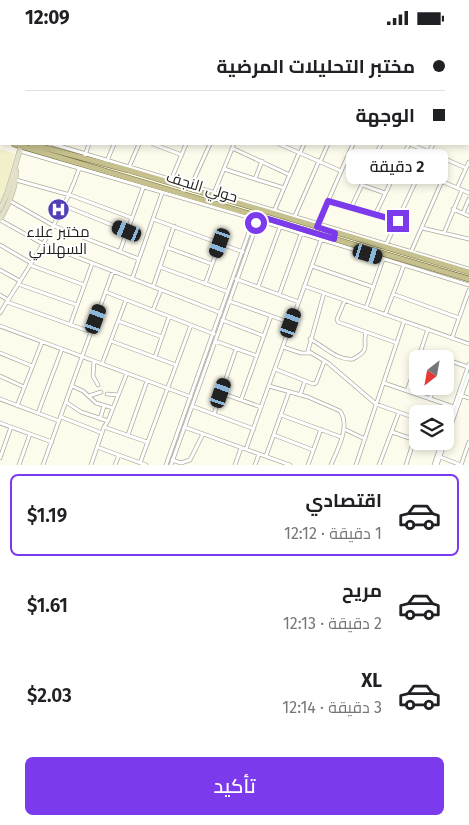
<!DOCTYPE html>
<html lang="ar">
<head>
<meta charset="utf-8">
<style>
	body { margin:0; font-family:"Fira Sans",Cairo,sans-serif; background:#f6f6f6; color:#202124; direction:rtl; height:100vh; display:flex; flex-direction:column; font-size:19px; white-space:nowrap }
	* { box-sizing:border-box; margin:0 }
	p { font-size:16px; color:#757577 }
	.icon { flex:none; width:28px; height:28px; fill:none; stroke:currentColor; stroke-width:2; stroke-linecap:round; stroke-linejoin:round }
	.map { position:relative; height:430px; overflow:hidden; direction:ltr }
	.sheet { display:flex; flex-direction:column; background:#fff; flex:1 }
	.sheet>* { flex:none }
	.banner { position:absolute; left:0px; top:0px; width:470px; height:110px; box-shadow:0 2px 8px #0003; direction:rtl; display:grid; align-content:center; height:110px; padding:0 25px; background:#fff }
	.needle { width:32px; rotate:211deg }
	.buttons { position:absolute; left:409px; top:315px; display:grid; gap:10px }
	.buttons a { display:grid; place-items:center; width:45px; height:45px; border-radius:8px; background:#fff; box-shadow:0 2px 8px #0003; font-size:25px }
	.end { position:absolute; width:22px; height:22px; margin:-11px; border:6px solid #7c3aed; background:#fff; box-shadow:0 0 0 2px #fff }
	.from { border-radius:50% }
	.bubble { position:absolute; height:35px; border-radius:8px; background:#fff; box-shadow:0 2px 8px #0003; font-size:16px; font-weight:600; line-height:35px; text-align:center; direction:rtl }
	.car { position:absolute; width:15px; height:30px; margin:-15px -8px; border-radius:6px; box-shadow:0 0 4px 1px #0007; background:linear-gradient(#222 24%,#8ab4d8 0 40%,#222 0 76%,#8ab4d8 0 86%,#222 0) }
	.banner b { display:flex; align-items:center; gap:18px; height:48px; font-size:19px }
	.banner b+b { border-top:1px solid #e0e0e0 }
	.banner i { width:12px; height:12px; background:#202124 }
	ul { padding:9px 0 0; list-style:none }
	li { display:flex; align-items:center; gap:15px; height:82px; margin:0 10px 8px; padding:0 15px; border:2px solid transparent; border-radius:8px }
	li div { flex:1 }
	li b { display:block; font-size:19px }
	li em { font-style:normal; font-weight:600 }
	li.selected { border-color:#7c3aed }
	li>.icon { width:45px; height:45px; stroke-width:1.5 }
	.button { display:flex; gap:10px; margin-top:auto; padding:10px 25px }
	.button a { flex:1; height:58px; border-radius:8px; background:#7c3aed; color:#fff; font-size:20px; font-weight:600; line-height:58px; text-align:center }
	.status { display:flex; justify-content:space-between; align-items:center; height:35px; padding:0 25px; background:#fff; direction:ltr }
	.status svg { height:14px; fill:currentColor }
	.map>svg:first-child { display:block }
	.green { fill:#f2efcb }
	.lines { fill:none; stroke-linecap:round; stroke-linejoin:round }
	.street-casing { stroke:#acab9d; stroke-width:4.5 }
	.secondary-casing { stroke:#acab9d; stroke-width:5.5 }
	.primary-casing { stroke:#736c34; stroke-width:6 }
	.street { stroke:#fff; stroke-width:3 }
	.secondary { stroke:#e2e0c6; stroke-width:4.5 }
	.primary { stroke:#c5c08e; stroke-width:5 }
	.route { stroke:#7c3aed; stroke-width:6 }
	.labels { text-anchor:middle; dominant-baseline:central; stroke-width:4; stroke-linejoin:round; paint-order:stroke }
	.street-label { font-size:15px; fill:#201f1a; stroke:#fff }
	.poi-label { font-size:15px; fill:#201f1a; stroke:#fff }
</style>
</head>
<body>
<div class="status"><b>12:09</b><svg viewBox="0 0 49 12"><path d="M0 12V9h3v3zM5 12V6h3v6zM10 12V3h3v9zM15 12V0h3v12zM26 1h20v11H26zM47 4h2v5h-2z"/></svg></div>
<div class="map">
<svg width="469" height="430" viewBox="0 0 469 430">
	<rect width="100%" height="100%" fill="#fcfbec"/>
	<!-- green -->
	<path class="green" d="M 0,114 L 15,119 L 4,160 L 0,167 Z"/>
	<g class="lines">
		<defs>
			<path id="street" d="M 46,0 L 49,1
				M 128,0 L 131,1
				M 186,0 L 189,1
				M 356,0 L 359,1
				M 416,0 L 418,1
				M 14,1 L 14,0
				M 40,1 L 41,0
				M 92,1 L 93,0
				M 143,1 L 143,0
				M 192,1 L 192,0
				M 207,1 L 208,0
				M 231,1 L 232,0
				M 258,1 L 259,0
				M 283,1 L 284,0
				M 306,1 L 306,0
				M 328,1 L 328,0
				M 348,1 L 349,0
				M 374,1 L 375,0
				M 400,1 L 401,0
				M 438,1 L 438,0
				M 463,1 L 463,0
				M 0,16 L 1,16
				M 0,40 L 1,40
				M 0,64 L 1,65
				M 0,69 L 1,68
				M 53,109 L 469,234
				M 153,109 L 182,120
				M 279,109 L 341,136
				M 410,109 L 466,133
				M 232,113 L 290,140
				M 20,116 L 258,185 L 469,250
				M 300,118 L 304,109
				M 84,123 L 89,109
				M 107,126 L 114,109
				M 320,127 L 328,109
				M 129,132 L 139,109
				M 224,134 L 255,144 L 262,126
				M 420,137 L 469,158
				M 255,144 L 284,153
				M 16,145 L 70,160 L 132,183
				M 171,145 L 186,109
				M 362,150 L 385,158
				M 191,151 L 210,109
				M 457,153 L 469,127
				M 214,158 L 234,109
				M 10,166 L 54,191 L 139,224
				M 328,166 L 398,186
				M 65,171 L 127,196
				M 351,173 L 381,109
				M 275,174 L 299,118
				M 453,174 L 469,181
				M 463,178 L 469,164
				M 375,180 L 409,109
				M 295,181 L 319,126
				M 153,184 L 243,217
				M 0,185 L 43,209 L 221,278
				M 318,189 L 353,109
				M 422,193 L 469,204
				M 444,198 L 462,155
				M 0,210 L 31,228
				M 386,210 L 433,109
				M 166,212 L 212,229
				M 120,216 L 143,153
				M 411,217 L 442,146
				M 30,230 L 84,250
				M 312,231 L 373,252
				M 160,232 L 228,257
				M 0,235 L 20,246
				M 132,244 L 162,158
				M 236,244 L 299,267
				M 18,249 L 77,270
				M 205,249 L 220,208
				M 304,251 L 469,309
				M 153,252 L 174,191
				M 258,252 L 280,192
				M 106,257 L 214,299
				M 324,258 L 308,316 L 328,328 L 376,369 L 418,384
				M 393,259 L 459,283
				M 0,260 L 8,265
				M 279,260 L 301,199
				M 345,265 L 337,284 L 338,287 L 397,308
				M 229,266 L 291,288
				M 7,267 L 91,297
				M 366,273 L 383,224
				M 153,275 L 161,255
				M 0,278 C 29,231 61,186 79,134
				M 385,280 L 404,230
				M 222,285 L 264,301
				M 118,286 L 162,302
				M 70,290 L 92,229
				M 0,291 L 191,362
				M 452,303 L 469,255
				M 310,304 C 324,311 337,326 353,324 C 372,314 362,311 366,297
				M 111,306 L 176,330
				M 215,306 L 257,321
				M 283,312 L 301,318 L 310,318
				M 420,316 L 443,324
				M 0,318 L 32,331
				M 155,322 L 169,282
				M 418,324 L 428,294
				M 445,324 L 468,332
				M 94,326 L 93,341 L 98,350
				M 102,329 L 126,265
				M 275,334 L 313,349 L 316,348 L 324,327
				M 0,341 L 24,352
				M 384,348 L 454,372
				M 72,351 L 83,356 L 96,368 L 113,373
				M 269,351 L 308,362 L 340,376 C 351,391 337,415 331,430
				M 407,356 L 418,324
				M 221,358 L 261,372
				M 107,359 L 118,360
				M 300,360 L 305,346
				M 460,360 L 469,363
				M 89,361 L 101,357
				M 0,364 L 59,386
				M 430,364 L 434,351
				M 241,365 L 271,281
				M 66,367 L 81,377 L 108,386
				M 17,371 L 42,307
				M 192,371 L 254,394
				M 38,378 L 62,314
				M 214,379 L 236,314
				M 281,380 L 341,402
				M 61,382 L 102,398
				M 100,384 L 104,371
				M 0,388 L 52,407
				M 104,392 L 147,407
				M 184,392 L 290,430
				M 344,394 L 365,404
				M 392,397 L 418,406
				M 445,398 L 469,329
				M 128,400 L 147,346
				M 274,400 L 313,415
				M 419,406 L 439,414
				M 97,412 L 146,430
				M 246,414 L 321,205
				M 266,421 L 289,357
				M 440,422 L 461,430
				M 0,423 L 11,392
				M 172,425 L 181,428 L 190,425 L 203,399
				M 140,428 L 191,290
				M 19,430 L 30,399
				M 43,430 L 113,236
				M 91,430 L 104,392 L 108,386 L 127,338
				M 115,430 L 119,420
				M 166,430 L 254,183
				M 171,430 L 258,186
				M 235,430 L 241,413
				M 255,430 L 259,419
				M 308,430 L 321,394
				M 356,430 L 404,286
				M 379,430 L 399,377
				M 406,430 L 414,405
				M 434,430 L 442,406
				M 437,430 L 469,339
				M 461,430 L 469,407"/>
			<path id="secondary" d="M 0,174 L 7,159 L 21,111
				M 0,184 C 9,169 16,154 16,136"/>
			<path id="primary" d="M 0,96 L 1,97
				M 14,109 L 469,244
				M 31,109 L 128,135 L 469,237"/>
		</defs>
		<!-- street casing -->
		<use href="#street" class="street-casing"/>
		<!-- secondary casing -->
		<use href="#secondary" class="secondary-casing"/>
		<!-- primary casing -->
		<use href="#primary" class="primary-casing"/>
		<!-- street -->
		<use href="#street" class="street"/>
		<!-- secondary -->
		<use href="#secondary" class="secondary"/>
		<!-- primary -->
		<use href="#primary" class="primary"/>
	</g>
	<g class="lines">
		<!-- route -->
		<path class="route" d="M 256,188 L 262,182 L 334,204 L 335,198 L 317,192 L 328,166 L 398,186"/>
	</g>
	<!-- icons -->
	<defs>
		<symbol id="hospital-disc" viewBox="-11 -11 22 22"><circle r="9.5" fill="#503fb6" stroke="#fff"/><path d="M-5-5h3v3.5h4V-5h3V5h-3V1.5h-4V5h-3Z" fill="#fff"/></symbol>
	</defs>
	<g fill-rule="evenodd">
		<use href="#hospital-disc" x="46" y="162" width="25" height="25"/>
	</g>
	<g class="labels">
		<!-- street labels -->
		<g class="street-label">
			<text transform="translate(202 152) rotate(17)">حولي النجف</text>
		</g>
		<!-- poi labels -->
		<g class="poi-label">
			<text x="58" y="197">مختبر علاء<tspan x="58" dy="17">السهلاني</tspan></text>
		</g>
	</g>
</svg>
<div class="buttons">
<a><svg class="needle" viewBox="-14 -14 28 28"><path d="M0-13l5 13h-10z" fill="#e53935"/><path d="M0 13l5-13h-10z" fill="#757577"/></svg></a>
<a><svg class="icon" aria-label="layers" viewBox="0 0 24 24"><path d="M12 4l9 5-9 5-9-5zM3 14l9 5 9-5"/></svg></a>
</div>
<i class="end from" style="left:256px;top:188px"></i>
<i class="end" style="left:398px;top:186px"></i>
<div class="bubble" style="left:346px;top:114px;width:102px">2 دقيقة</div>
<i class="car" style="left:127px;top:196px;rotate:292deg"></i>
<i class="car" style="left:220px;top:208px;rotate:200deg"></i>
<i class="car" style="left:368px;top:219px;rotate:107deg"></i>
<i class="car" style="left:96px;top:284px;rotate:20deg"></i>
<i class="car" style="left:291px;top:288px;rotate:20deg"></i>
<i class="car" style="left:221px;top:358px;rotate:19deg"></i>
<div class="banner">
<b><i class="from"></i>مختبر التحليلات المرضية</b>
<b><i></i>الوجهة</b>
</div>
</div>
<section class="sheet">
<ul>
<li class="selected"><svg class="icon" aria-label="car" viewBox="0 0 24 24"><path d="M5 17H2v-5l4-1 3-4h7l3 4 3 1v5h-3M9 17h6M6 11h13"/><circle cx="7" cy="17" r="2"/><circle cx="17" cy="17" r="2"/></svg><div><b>اقتصادي</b><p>1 دقيقة · 12:12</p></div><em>$1.19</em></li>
<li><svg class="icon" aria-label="car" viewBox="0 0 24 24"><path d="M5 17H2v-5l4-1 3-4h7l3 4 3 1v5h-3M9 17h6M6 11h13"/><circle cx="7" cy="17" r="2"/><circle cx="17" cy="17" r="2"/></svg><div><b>مريح</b><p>2 دقيقة · 12:13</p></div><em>$1.61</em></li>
<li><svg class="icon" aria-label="car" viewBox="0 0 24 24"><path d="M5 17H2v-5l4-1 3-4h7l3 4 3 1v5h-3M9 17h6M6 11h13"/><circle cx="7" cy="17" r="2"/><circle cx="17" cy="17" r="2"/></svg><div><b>XL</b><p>3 دقيقة · 12:14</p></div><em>$2.03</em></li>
</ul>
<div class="button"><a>تأكيد</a></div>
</section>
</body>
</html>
